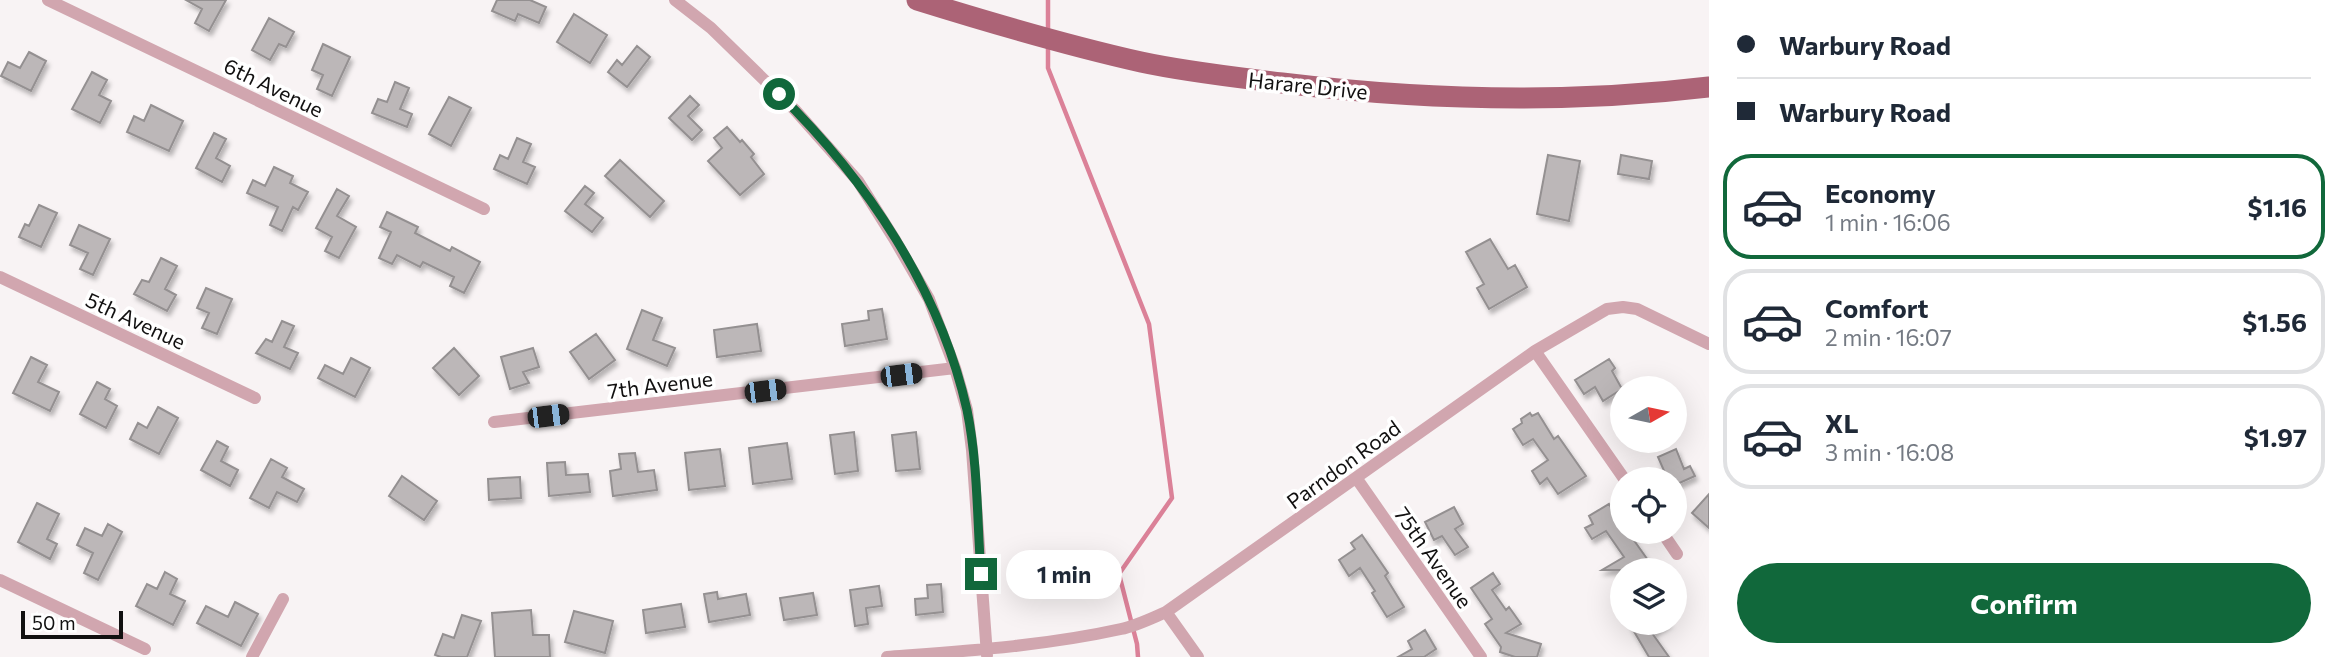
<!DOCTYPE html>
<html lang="en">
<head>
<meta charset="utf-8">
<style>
	body { margin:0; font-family:Commissioner,sans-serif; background:#f2f2f3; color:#1f2937; height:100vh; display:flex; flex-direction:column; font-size:26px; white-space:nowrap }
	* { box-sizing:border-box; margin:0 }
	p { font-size:23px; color:#747a83 }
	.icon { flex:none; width:38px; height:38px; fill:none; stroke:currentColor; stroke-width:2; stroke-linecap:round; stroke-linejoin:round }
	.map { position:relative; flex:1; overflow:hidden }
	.panel { display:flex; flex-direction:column; background:#fff; width:630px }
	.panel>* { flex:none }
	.top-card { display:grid; align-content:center; height:154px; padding:0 28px; background:#fff }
	.needle { width:46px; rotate:81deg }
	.controls { position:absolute; left:1610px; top:376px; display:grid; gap:14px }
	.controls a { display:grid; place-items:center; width:77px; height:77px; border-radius:50%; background:#fff; box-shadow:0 7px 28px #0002; font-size:35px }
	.scale { position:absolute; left:21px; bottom:18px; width:102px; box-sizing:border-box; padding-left:7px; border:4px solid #111010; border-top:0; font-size:19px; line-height:24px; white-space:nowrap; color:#111010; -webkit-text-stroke:5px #fff; paint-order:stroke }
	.end { position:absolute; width:32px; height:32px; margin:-16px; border:9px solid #11683b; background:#fff; box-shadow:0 0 0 4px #fff }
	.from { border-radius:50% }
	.bubble { position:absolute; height:49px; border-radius:24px; background:#fff; box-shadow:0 7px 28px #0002; font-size:23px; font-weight:700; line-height:49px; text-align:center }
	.car { position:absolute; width:21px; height:42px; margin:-21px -10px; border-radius:9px; box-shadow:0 0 5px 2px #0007; background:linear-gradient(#222 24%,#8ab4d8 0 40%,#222 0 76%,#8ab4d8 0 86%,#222 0) }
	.top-card b { display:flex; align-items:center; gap:24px; height:66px; font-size:26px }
	.top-card b+b { border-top:2px solid #e0e1e3 }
	.top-card i { width:18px; height:18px; background:#1f2937 }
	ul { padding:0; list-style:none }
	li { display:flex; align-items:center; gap:21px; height:105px; margin:0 14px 10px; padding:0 14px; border:4px solid #e0e1e3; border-radius:28px }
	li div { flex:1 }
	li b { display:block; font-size:26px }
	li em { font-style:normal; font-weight:700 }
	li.selected { border-color:#11683b }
	li>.icon { width:63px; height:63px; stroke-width:1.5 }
	.action { display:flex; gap:14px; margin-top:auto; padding:14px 28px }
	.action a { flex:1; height:80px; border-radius:42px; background:#11683b; color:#fff; font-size:28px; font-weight:700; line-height:80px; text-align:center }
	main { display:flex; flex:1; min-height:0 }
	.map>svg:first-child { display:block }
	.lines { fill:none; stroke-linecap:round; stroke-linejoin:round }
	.stream { stroke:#db8198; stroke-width:4.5 }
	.building { fill:#bcb7b8; stroke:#949091; stroke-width:2; filter:url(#shadow) }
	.minor { stroke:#d1a6af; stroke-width:12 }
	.primary { stroke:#ac6376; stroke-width:21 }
	.route { stroke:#11683b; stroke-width:9 }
	.labels { text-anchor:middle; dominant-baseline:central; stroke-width:7; stroke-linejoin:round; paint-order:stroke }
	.street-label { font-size:21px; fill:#111010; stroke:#fff }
</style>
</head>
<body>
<main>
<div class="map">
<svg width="1709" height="657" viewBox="0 0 1709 657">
	<defs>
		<filter id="shadow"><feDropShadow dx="2.5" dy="4.5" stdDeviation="2" flood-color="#0004"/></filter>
	</defs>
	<rect width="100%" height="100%" fill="#f8f3f4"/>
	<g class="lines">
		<!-- stream -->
		<path class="stream" d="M 1048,0 L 1048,31
			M 1048,47 L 1048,68 L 1149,324 L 1172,498 L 1119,574 L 1137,644 L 1138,657"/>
	</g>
	<!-- building -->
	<path class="building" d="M 186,0 L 226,0 L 209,31 L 195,23 L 202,9 Z
		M 497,0 L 530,0 L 546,7 L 539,23 L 518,14 L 515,21 L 492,11 Z
		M 574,14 L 607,35 L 590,63 L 557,42 Z
		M 269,18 L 294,32 L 286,47 L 279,44 L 270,60 L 252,50 Z
		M 323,44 L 350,57 L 332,96 L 317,89 L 323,75 L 312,70 Z
		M 637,46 L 650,57 L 627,87 L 608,72 L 617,60 L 622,65 Z
		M 29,52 L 46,61 L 31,91 L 1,76 L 8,62 L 20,68 Z
		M 92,72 L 107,80 L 99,95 L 111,101 L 100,123 L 72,109 Z
		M 395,82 L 409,88 L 400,109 L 412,114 L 407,127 L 372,113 L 378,99 L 387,102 Z
		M 690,96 L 699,105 L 688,116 L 702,130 L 692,140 L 669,118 Z
		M 449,97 L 471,108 L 451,146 L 429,134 Z
		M 151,105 L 183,121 L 169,151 L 127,132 L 134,116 L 144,121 Z
		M 727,127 L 740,142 L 742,140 L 754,154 L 751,157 L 764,174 L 740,195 L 708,161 L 722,148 L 714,138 Z
		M 214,133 L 226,139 L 216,158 L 230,166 L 222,182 L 196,168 Z
		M 517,138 L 531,144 L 523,162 L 535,167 L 527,184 L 494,169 L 500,155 L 508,159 Z
		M 1548,155 L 1580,161 L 1569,221 L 1537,214 Z
		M 1621,155 L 1652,161 L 1649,179 L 1618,174 Z
		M 620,160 L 664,201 L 650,217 L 605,176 Z
		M 274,167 L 293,176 L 290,183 L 308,192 L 298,210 L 293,207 L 282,231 L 270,225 L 278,207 L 247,193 L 253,180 L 265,186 Z
		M 585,186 L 594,193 L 585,204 L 603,218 L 592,232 L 565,211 Z
		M 337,189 L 349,196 L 337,216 L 356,227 L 339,258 L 325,251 L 332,237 L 316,228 Z
		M 39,205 L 57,213 L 41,247 L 19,237 L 25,224 L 29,226 Z
		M 387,212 L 418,227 L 415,233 L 450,251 L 452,247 L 480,262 L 464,293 L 450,286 L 454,277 L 423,262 L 420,267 L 397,255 L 392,264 L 379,258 L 391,232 L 380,227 Z
		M 79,225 L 110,239 L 93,275 L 80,269 L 88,253 L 70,245 Z
		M 1490,239 L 1508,269 L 1515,265 L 1527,287 L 1489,309 L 1477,288 L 1484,284 L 1466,252 Z
		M 161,258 L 177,266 L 165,289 L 176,295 L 167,311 L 134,294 L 142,280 L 149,282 Z
		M 206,288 L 232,299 L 217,334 L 202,328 L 209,313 L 197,308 Z
		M 882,309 L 887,339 L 845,346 L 842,324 L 869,320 L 868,311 Z
		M 642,310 L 662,318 L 653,340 L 675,348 L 667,366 L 627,349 Z
		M 282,321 L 294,326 L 284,347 L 298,353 L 290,369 L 256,353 L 266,339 L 272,342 Z
		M 757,324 L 761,351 L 717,357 L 714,330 Z
		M 596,334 L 615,360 L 589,379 L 570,352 Z
		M 454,348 L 479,376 L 459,395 L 433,368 Z
		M 533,348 L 539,367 L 523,372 L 529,383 L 510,389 L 501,357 Z
		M 31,357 L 47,365 L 38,382 L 59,392 L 50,411 L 13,393 Z
		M 351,358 L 370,368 L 355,397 L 318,378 L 325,365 L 343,374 Z
		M 1609,359 L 1615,368 L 1612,371 L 1622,389 L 1603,401 L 1595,387 L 1584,394 L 1575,380 Z
		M 97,382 L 110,389 L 105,399 L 117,406 L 106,428 L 80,414 Z
		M 158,407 L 178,418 L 159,454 L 130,439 L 138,423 L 147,428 Z
		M 1530,413 L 1532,416 L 1538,413 L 1554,439 L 1558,436 L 1586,476 L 1558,494 L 1547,478 L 1540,484 L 1532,471 L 1548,460 L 1533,439 L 1523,445 L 1513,429 L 1522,423 L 1521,419 Z
		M 854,432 L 858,471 L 835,474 L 830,435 Z
		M 916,432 L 920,469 L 896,471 L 892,435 Z
		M 217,441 L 228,447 L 221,461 L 238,470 L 230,486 L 201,470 Z
		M 787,443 L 792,479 L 753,484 L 749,448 Z
		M 720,449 L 725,486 L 689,490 L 685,453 Z
		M 1676,449 L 1684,469 L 1690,466 L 1695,476 L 1675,485 L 1675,480 L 1668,480 L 1658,457 Z
		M 635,453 L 638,472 L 654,470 L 657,490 L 613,496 L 610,471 L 621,469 L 619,454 Z
		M 271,459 L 287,468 L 282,477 L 304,489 L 297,502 L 277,492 L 269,508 L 250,498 Z
		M 565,462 L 566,475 L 588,474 L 590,492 L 549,496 L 547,463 Z
		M 402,476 L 437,501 L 424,520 L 389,496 Z
		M 520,477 L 521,498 L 489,500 L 488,479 Z
		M 1709,494 L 1709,528 L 1692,513 Z
		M 37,503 L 59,514 L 47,539 L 57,544 L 50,559 L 18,542 Z
		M 1609,504 L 1622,526 L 1622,532 L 1628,532 L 1655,570 L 1602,570 L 1624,557 L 1606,531 L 1592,539 L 1585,528 L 1593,524 L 1589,516 Z
		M 1454,507 L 1463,524 L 1455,529 L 1468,547 L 1455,555 L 1442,536 L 1434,540 L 1425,522 Z
		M 108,524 L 122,532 L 98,580 L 84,573 L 93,553 L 77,545 L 85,528 L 102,536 Z
		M 1362,535 L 1388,573 L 1385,576 L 1404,607 L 1387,617 L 1372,593 L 1375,591 L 1360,568 L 1349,576 L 1339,560 L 1355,549 L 1351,543 Z
		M 165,572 L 177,579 L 170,594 L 185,601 L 173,625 L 136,606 L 147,584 L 157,589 Z
		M 1493,573 L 1500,584 L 1492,590 L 1506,610 L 1509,607 L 1521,624 L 1506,633 L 1541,644 L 1537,657 L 1515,657 L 1500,652 L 1501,647 L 1485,624 L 1492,619 L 1471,588 Z
		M 941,584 L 943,612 L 916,615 L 915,599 L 928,598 L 927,585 Z
		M 879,586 L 882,606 L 866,608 L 868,624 L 855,626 L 850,590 Z
		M 717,592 L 718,599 L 746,594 L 750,615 L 709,622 L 704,594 Z
		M 813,593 L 817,615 L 784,620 L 780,598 Z
		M 235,602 L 258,614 L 241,646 L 197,623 L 206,606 L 228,617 Z
		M 681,604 L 685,627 L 646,633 L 643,610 Z
		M 531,610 L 533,635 L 549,635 L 550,657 L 495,657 L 492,613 Z
		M 574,611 L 613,621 L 605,653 L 565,642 Z
		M 462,615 L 481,621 L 467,657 L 441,657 L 435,655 L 443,634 L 454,638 Z
		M 1629,623 L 1668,623 L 1652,633 L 1669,657 L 1649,657 Z
		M 1425,630 L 1436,649 L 1424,657 L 1398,657 L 1412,649 L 1408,641 Z"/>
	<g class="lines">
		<!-- minor -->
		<path class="minor" d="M 48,0 L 484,209
			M 675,0 L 711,28 L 795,110 L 858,181 L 895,240 L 929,299 L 955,368 L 967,410 L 972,450 L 987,655
			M 0,277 L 255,398
			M 1535,351 L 1625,480
			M 494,422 L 955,368
			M 1357,479 L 1481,657
			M 1662,532 L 1677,554
			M 0,580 L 145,649
			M 1166,612 L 1198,657
			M 252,657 L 283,599
			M 887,657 C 965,651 1044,646 1121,629 C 1136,626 1152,618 1166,612 L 1535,351 L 1607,309 L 1623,307 L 1637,309 L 1709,344"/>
		<!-- primary -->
		<path class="primary" d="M 917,0 C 991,23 1065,45 1141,62 C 1187,72 1235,77 1282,83 C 1423,100 1568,104 1709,87"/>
	</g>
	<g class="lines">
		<!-- route -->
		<path class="route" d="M 779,94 C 866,179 940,289 967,410 C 978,463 977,520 981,574"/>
	</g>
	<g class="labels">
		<!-- street labels -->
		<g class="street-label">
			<text transform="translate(1308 85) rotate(6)">Harare Drive</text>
			<text transform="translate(274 87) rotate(26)">6th Avenue</text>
			<text transform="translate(136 320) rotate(25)">5th Avenue</text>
			<text transform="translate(660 384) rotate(-7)">7th Avenue</text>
			<text transform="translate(1343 464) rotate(-36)">Parndon Road</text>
			<text transform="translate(1434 557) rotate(55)">75th Avenue</text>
		</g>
	</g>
</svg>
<div class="controls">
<a><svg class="needle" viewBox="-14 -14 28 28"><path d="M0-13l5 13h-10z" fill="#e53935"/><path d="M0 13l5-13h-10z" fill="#747a83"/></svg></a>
<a><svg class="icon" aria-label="locate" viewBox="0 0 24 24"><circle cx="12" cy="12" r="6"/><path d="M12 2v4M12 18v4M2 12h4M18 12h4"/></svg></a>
<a><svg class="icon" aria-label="layers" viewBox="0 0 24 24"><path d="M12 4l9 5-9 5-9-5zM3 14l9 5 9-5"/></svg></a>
</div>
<div class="scale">50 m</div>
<i class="end from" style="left:779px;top:94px"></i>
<i class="end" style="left:981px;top:574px"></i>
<div class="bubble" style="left:1006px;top:550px;width:116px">1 min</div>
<i class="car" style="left:901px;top:375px;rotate:83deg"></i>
<i class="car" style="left:765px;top:391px;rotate:83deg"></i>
<i class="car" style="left:548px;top:416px;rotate:83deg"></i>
</div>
<section class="panel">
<div class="top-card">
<b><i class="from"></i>Warbury Road</b>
<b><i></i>Warbury Road</b>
</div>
<ul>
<li class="selected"><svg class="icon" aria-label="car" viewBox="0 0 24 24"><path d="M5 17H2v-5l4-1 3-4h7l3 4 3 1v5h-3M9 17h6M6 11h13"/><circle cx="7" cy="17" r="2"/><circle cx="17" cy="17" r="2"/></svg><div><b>Economy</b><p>1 min · 16:06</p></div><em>$1.16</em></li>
<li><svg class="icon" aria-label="car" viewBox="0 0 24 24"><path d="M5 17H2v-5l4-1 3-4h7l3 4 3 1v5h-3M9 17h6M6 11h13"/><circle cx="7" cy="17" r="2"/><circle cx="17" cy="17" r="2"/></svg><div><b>Comfort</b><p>2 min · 16:07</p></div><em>$1.56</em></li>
<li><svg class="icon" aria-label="car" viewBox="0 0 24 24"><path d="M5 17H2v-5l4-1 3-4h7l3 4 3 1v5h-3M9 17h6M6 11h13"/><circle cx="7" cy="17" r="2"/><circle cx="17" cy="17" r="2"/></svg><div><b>XL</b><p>3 min · 16:08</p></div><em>$1.97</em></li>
</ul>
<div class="action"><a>Confirm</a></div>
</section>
</main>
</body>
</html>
